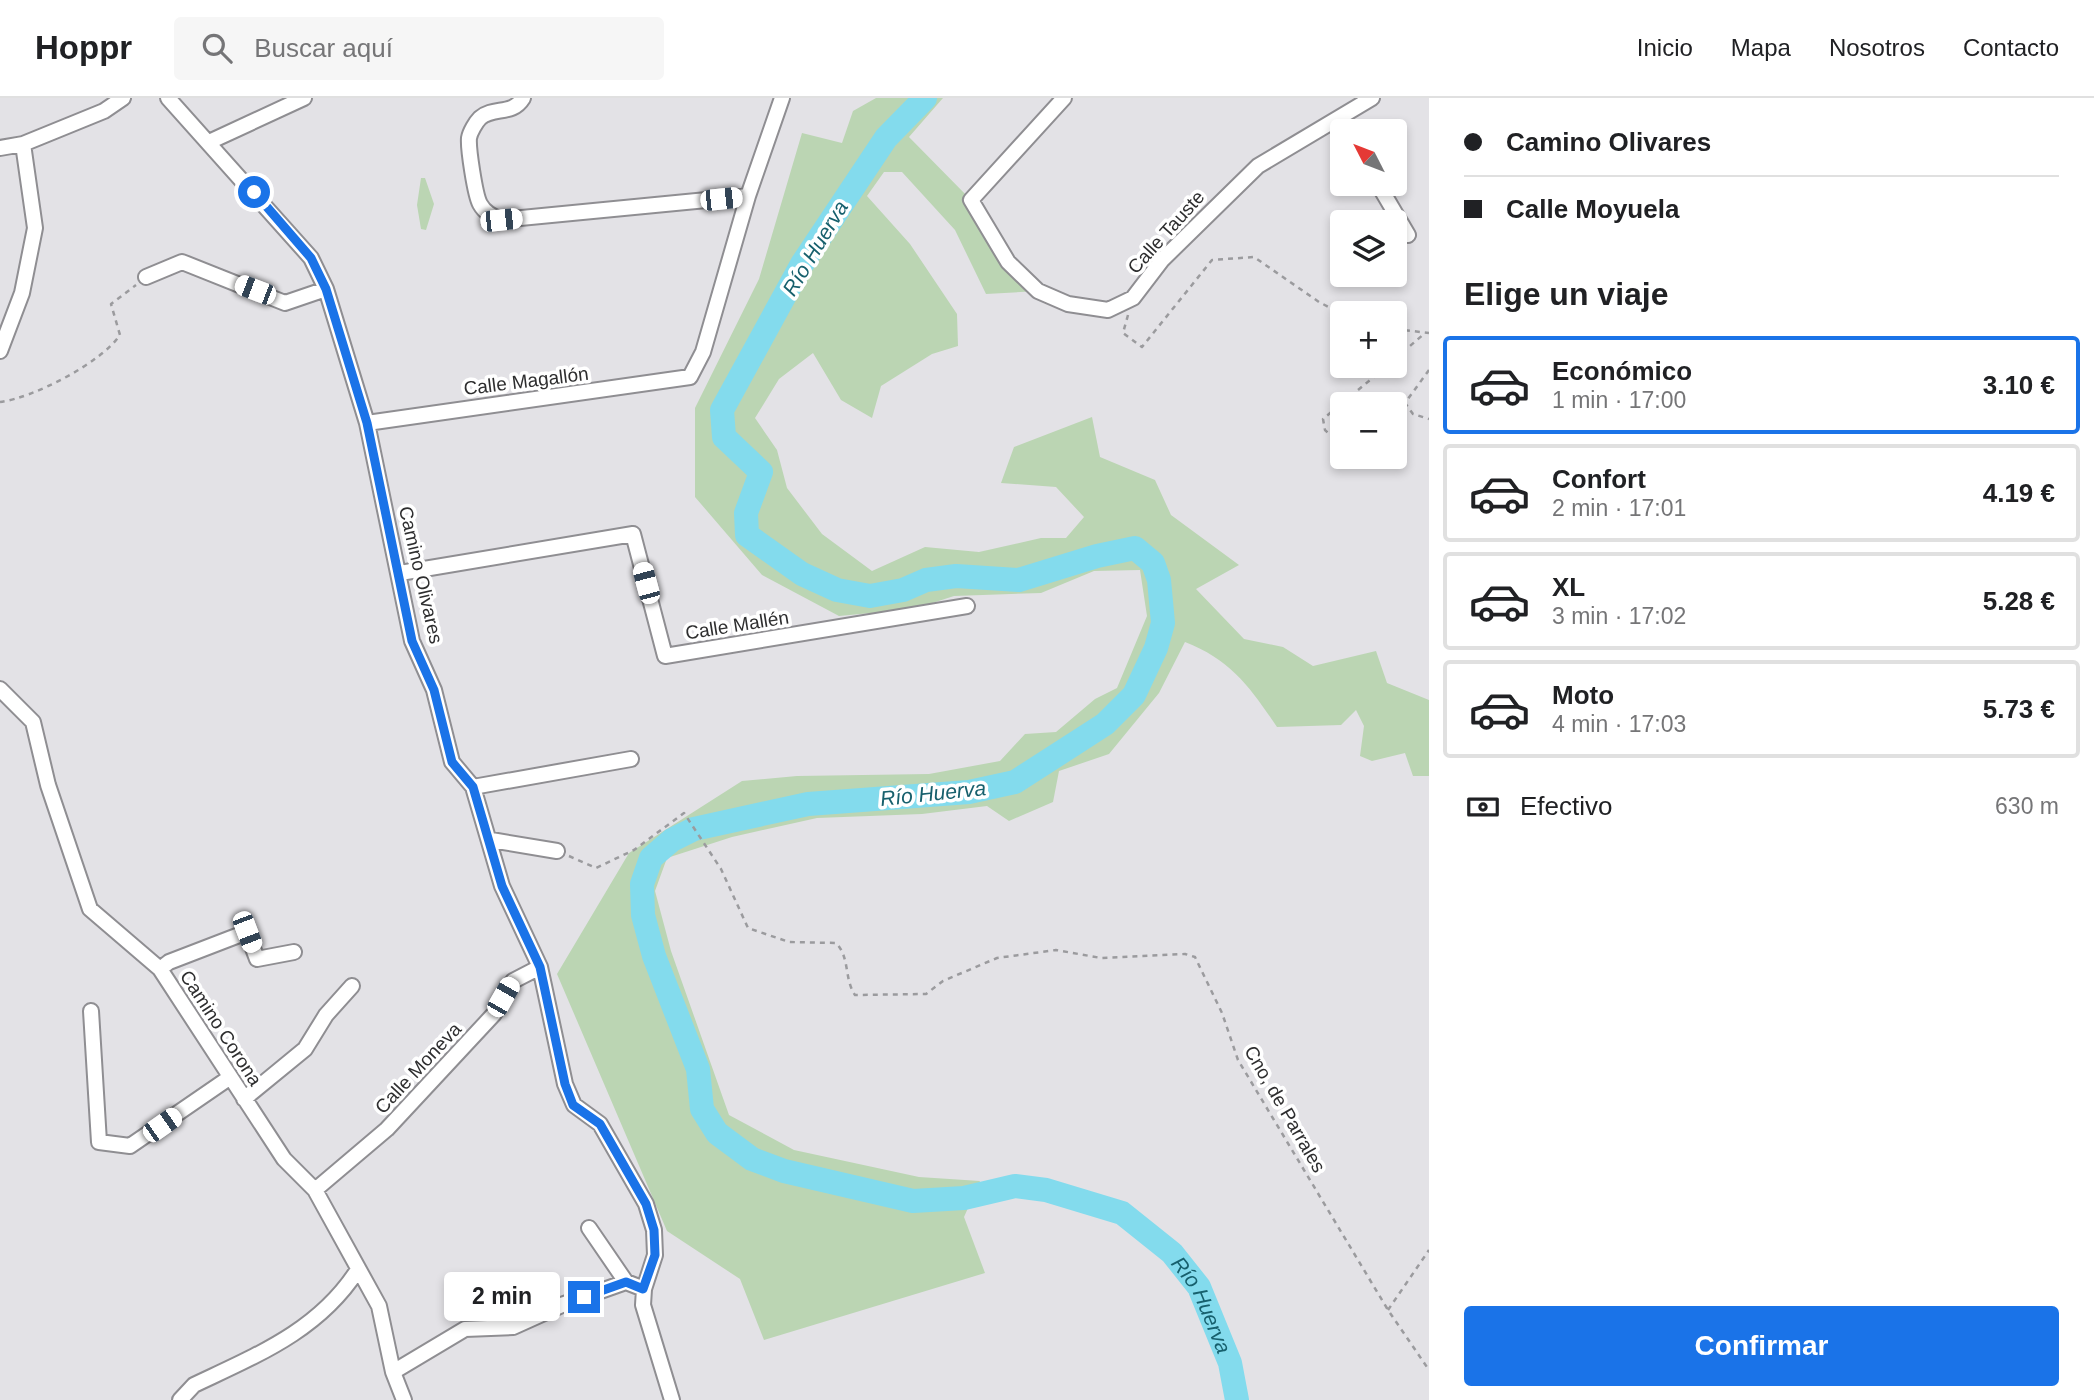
<!DOCTYPE html>
<html lang="es">
<head>
<meta charset="utf-8">
<style>
	body { margin:0; font-family:Helvetica,sans-serif; background:#f6f6f6; color:#202124; height:100vh; display:flex; flex-direction:column; font-size:26px; white-space:nowrap }
	* { box-sizing:border-box; margin:0 }
	p { font-size:23px; color:#757577 }
	.icon { flex:none; width:38px; height:38px; fill:none; stroke:currentColor; stroke-width:2; stroke-linecap:round; stroke-linejoin:round }
	.map { position:relative; flex:1; overflow:hidden }
	.drawer { display:flex; flex-direction:column; background:#fff; width:665px }
	.drawer>* { flex:none }
	.hud { display:grid; align-content:center; height:154px; padding:0 35px; background:#fff }
	.needle { width:46px; rotate:312deg }
	.buttons { position:absolute; left:1330px; top:21px; display:grid; gap:14px }
	.buttons a { display:grid; place-items:center; width:77px; height:77px; border-radius:7px; background:#fff; box-shadow:0 4px 10px #0003; font-size:35px }
	.end { position:absolute; width:32px; height:32px; margin:-16px; border:9px solid #1a73e8; background:#fff; box-shadow:0 0 0 4px #fff }
	.from { border-radius:50% }
	.bubble { position:absolute; height:49px; border-radius:7px; background:#fff; box-shadow:0 4px 10px #0003; font-size:23px; font-weight:800; line-height:49px; text-align:center }
	.car { position:absolute; width:21px; height:42px; margin:-21px -10px; border-radius:9px; box-shadow:0 0 5px 2px #0007; background:linear-gradient(#fff 24%,#345 0 40%,#fff 0 76%,#345 0 86%,#fff 0) }
	.hud b { display:flex; align-items:center; gap:24px; height:66px; font-size:26px }
	.hud b+b { border-top:2px solid #e0e0e0 }
	.hud i { width:18px; height:18px; background:#202124 }
	ul { padding:0; list-style:none }
	li { display:flex; align-items:center; gap:21px; height:98px; margin:0 14px 10px; padding:0 21px; border:4px solid #e0e0e0; border-radius:7px }
	li div { flex:1 }
	li b { display:block; font-size:26px }
	li em { font-style:normal; font-weight:800 }
	li.active { border-color:#1a73e8 }
	li>.icon { width:63px; height:63px; stroke-width:1.5 }
	h2 { padding:0 35px; font-size:32px; line-height:84px }
	.pay { display:flex; align-items:center; gap:18px; height:77px; padding:0 35px; font-size:26px }
	.pay p { margin-inline-start:auto }
	.primary-button { display:flex; gap:14px; margin-top:auto; padding:14px 35px }
	.primary-button a { flex:1; height:80px; border-radius:7px; background:#1a73e8; color:#fff; font-size:28px; font-weight:800; line-height:80px; text-align:center }
	header { display:flex; align-items:center; gap:42px; box-sizing:border-box; height:98px; padding:0 35px; background:#fff; border-bottom:2px solid #e0e0e0 }
	header strong { font-size:33px }
	nav { display:flex; gap:38px; margin-inline-start:auto; font-size:24px }
	.search { width:490px; height:63px; background:#f6f6f6; display:flex; align-items:center; gap:18px; box-sizing:border-box; padding:0 24px; border-radius:7px; color:#757577; font-size:26px }
	main { display:flex; flex:1; min-height:0 }
	.map>svg:first-child { display:block }
	.green { fill:#bbd5b3 }
	.lines { fill:none; stroke-linecap:round; stroke-linejoin:round }
	.river { stroke:#83dbed; stroke-width:24 }
	.minor-casing { stroke:#8f8e92; stroke-width:18 }
	.path { stroke:#9b9b9e; stroke-width:2.5; stroke-dasharray:5 5; stroke-linecap:butt }
	.minor { stroke:#fff; stroke-width:14 }
	.route { stroke:#1a73e8; stroke-width:9 }
	.labels { text-anchor:middle; dominant-baseline:central; stroke-width:7; stroke-linejoin:round; paint-order:stroke }
	.street-label { font-size:19px; fill:#2e2e2f; stroke:#fff }
	.water-label { font-size:21px; font-style:italic; fill:#17606d; stroke:#fff }
</style>
</head>
<body>
<header>
<strong>Hoppr</strong>
<div class="search"><svg class="icon" aria-label="search" viewBox="0 0 24 24"><circle cx="10" cy="10" r="6"/><path d="M15 15l6 6"/></svg>Buscar aquí</div>
<nav><a>Inicio</a><a>Mapa</a><a>Nosotros</a><a>Contacto</a></nav>
</header>
<main>
<div class="map">
<svg width="1429" height="1302" viewBox="0 0 1429 1302">
	<rect width="100%" height="100%" fill="#e3e2e6"/>
	<!-- green -->
	<path class="green" d="M 876,0 L 943,0 L 909,39 L 971,102 L 1038,193 L 986,196 L 955,132 L 902,74 L 884,74 L 867,98 L 910,146 L 957,216 L 958,248 L 932,256 L 881,288 L 872,320 L 841,302 L 813,255 L 779,281 L 755,320 L 777,352 L 787,390 L 822,436 L 872,473 L 925,449 L 979,454 L 1041,440 L 1066,440 L 1084,419 L 1056,389 L 1001,385 L 1014,349 L 1092,319 L 1100,359 L 1155,382 L 1171,417 L 1239,467 L 1196,491 L 1244,541 L 1283,549 L 1313,568 L 1376,553 L 1387,585 L 1429,602 L 1429,678 L 1413,678 L 1405,655 L 1372,663 L 1360,658 L 1364,628 L 1356,612 L 1341,627 L 1277,629 C 1250,589 1231,562 1185,544 L 1159,595 L 1109,656 L 1059,673 L 1053,704 L 1009,723 L 987,708 L 922,716 L 817,720 L 732,739 L 667,760 L 655,793 L 671,853 L 729,1017 L 794,1052 L 919,1079 L 980,1083 L 964,1119 L 985,1175 L 764,1242 L 740,1181 L 667,1133 L 557,876 L 629,755 L 742,683 L 797,678 L 929,676 L 1000,663 L 1025,636 L 1056,634 L 1095,601 L 1117,590 L 1147,518 L 1140,472 L 1094,473 L 1041,495 L 954,498 L 914,511 L 839,518 L 762,477 L 695,399 L 695,310 L 759,181 L 802,35 L 842,45 L 853,13 Z
		M 421,80 L 425,80 L 434,106 L 426,132 L 421,131 L 417,107 Z"/>
	<g class="lines">
		<!-- river -->
		<path class="river" id="s1" d="M 925,0 L 886,40 L 802,166 L 722,312 L 724,339 L 761,374 L 746,415 L 747,437 L 802,476 L 837,492 L 870,498 L 903,492 L 926,482 L 956,478 L 1019,482 L 1097,458 L 1135,450 L 1153,465 L 1159,482 L 1163,525 L 1156,550 L 1134,597 L 1105,626 L 1015,684 L 969,694 L 808,706 L 694,731 L 672,742 L 651,760 L 642,786 L 643,817 L 654,858 L 698,971 L 702,1011 L 717,1035 L 752,1061 L 784,1073 L 913,1103 L 964,1100 L 1015,1088 L 1046,1092 L 1122,1115 L 1172,1155 L 1199,1189 L 1230,1265 L 1237,1302"/>
		<defs>
			<path id="minor" d="M 168,0 L 311,160 L 326,191 L 367,325 L 412,543 L 434,592 L 452,664 L 473,689 L 502,788 L 540,869 L 565,986 L 574,1007 L 600,1026 L 646,1106 L 654,1132 L 655,1157 L 644,1191 L 643,1207 L 672,1302
				M 523,0 C 512,18 494,8 480,20 C 476,24 470,34 469,40 C 468,50 475,97 480,106 C 485,115 492,118 501,122 L 748,98
				M 1064,0 L 971,102 L 1008,164 L 1038,193 L 1068,206 L 1108,212 L 1133,200 L 1162,162 L 1258,68 L 1372,0
				M 1341,20 L 1348,33
				M 209,44 L 304,0
				M 0,50 L 23,46
				M 1378,86 L 1408,137
				M 146,179 L 182,164 L 285,205 L 326,191
				M 0,253 L 22,195 L 35,130 L 23,46 L 104,13 L 123,0
				M 367,325 L 690,279 L 703,254 L 748,98 L 782,0
				M 400,475 L 633,436 L 665,558 L 967,508
				M 0,591 L 33,624 L 48,687 L 90,811 L 160,871 L 284,1061 L 315,1092 L 379,1208 L 393,1274 L 404,1302
				M 473,689 L 631,661
				M 491,742 L 557,753
				M 160,871 L 169,864 L 247,834 L 257,861 L 294,854
				M 91,913 L 99,1044 L 130,1048 L 229,980
				M 244,1001 L 305,951 L 326,917 L 352,888
				M 315,1092 L 387,1031 L 494,916 L 513,883 L 540,869
				M 589,1130 L 626,1184
				M 393,1274 L 465,1231 L 513,1229 L 564,1206 L 626,1184 L 644,1191
				M 180,1302 L 194,1287 C 257,1257 318,1233 357,1173"/>
		</defs>
		<!-- minor casing -->
		<use href="#minor" class="minor-casing"/>
		<!-- path -->
		<path class="path" d="M 1128,217 L 1123,235 L 1142,249 L 1212,162 L 1254,159 L 1319,204 L 1342,216
			M 1395,231 L 1429,235
			M 1395,261 L 1425,235
			M 1429,272 L 1405,305 L 1413,316 L 1429,321
			M 0,304 C 33,300 101,265 120,237 L 111,206 L 136,187
			M 1342,348 L 1325,332 L 1323,321 L 1387,268
			M 1353,359 L 1358,363
			M 569,758 L 596,770 L 634,752 L 684,715 L 721,771 L 748,830 L 789,844 L 836,845 C 850,859 844,881 855,897 L 926,896 L 943,883 L 997,860 L 1056,852 L 1101,860 L 1185,856 L 1195,859 L 1222,915 L 1238,962 L 1388,1212 L 1429,1272
			M 1388,1212 L 1429,1152"/>
		<!-- minor -->
		<use href="#minor" class="minor"/>
	</g>
	<g class="lines">
		<!-- route -->
		<path class="route" d="M 254,94 L 311,160 L 326,191 L 367,325 L 412,543 L 434,592 L 452,664 L 473,689 L 502,788 L 540,869 L 565,986 L 573,1007 L 600,1026 L 646,1106 L 654,1132 L 655,1157 L 643,1191 L 626,1184 L 584,1199"/>
	</g>
	<g class="labels">
		<!-- street labels -->
		<g class="street-label">
			<text transform="translate(1166 134) rotate(-48)">Calle Tauste</text>
			<text transform="translate(526 283) rotate(-7)">Calle Magallón</text>
			<text transform="translate(421 477) rotate(77)">Camino Olivares</text>
			<text transform="translate(737 527) rotate(-9)">Calle Mallén</text>
			<text transform="translate(221 930) rotate(57)">Camino Corona</text>
			<text transform="translate(418 970) rotate(-47)">Calle Moneva</text>
			<text transform="translate(1285 1011) rotate(60)">Cno, de Parrales</text>
		</g>
		<!-- water labels -->
		<g class="water-label">
			<text transform="translate(815 150) rotate(-59)">Río Huerva</text>
			<text transform="translate(933 695) rotate(-6)">Río Huerva</text>
			<text stroke="none"><textPath href="#s1" startOffset="2457">Río Huerva</textPath></text>
		</g>
	</g>
</svg>
<div class="buttons">
<a><svg class="needle" viewBox="-14 -14 28 28"><path d="M0-13l5 13h-10z" fill="#e53935"/><path d="M0 13l5-13h-10z" fill="#757577"/></svg></a>
<a><svg class="icon" aria-label="layers" viewBox="0 0 24 24"><path d="M12 4l9 5-9 5-9-5zM3 14l9 5 9-5"/></svg></a>
<a>+</a>
<a>−</a>
</div>
<i class="end from" style="left:254px;top:94px"></i>
<i class="end" style="left:584px;top:1199px"></i>
<div class="bubble" style="left:444px;top:1174px;width:116px">2 min</div>
<i class="car" style="left:721px;top:101px;rotate:84deg"></i>
<i class="car" style="left:501px;top:122px;rotate:84deg"></i>
<i class="car" style="left:255px;top:192px;rotate:291deg"></i>
<i class="car" style="left:646px;top:485px;rotate:345deg"></i>
<i class="car" style="left:247px;top:834px;rotate:159deg"></i>
<i class="car" style="left:503px;top:899px;rotate:30deg"></i>
<i class="car" style="left:162px;top:1027px;rotate:55deg"></i>
</div>
<section class="drawer">
<div class="hud">
<b><i class="from"></i>Camino Olivares</b>
<b><i></i>Calle Moyuela</b>
</div>
<h2>Elige un viaje</h2>
<ul>
<li class="active"><svg class="icon" aria-label="car" viewBox="0 0 24 24"><path d="M5 17H2v-5l4-1 3-4h7l3 4 3 1v5h-3M9 17h6M6 11h13"/><circle cx="7" cy="17" r="2"/><circle cx="17" cy="17" r="2"/></svg><div><b>Económico</b><p>1 min · 17:00</p></div><em>3.10 €</em></li>
<li><svg class="icon" aria-label="car" viewBox="0 0 24 24"><path d="M5 17H2v-5l4-1 3-4h7l3 4 3 1v5h-3M9 17h6M6 11h13"/><circle cx="7" cy="17" r="2"/><circle cx="17" cy="17" r="2"/></svg><div><b>Confort</b><p>2 min · 17:01</p></div><em>4.19 €</em></li>
<li><svg class="icon" aria-label="car" viewBox="0 0 24 24"><path d="M5 17H2v-5l4-1 3-4h7l3 4 3 1v5h-3M9 17h6M6 11h13"/><circle cx="7" cy="17" r="2"/><circle cx="17" cy="17" r="2"/></svg><div><b>XL</b><p>3 min · 17:02</p></div><em>5.28 €</em></li>
<li><svg class="icon" aria-label="car" viewBox="0 0 24 24"><path d="M5 17H2v-5l4-1 3-4h7l3 4 3 1v5h-3M9 17h6M6 11h13"/><circle cx="7" cy="17" r="2"/><circle cx="17" cy="17" r="2"/></svg><div><b>Moto</b><p>4 min · 17:03</p></div><em>5.73 €</em></li>
</ul>
<div class="pay"><svg class="icon" aria-label="cash" viewBox="0 0 24 24"><path d="M3 7h18v10H3z"/><circle cx="12" cy="12" r="2"/></svg>Efectivo<p>630 m</p></div>
<div class="primary-button"><a>Confirmar</a></div>
</section>
</main>
</body>
</html>
